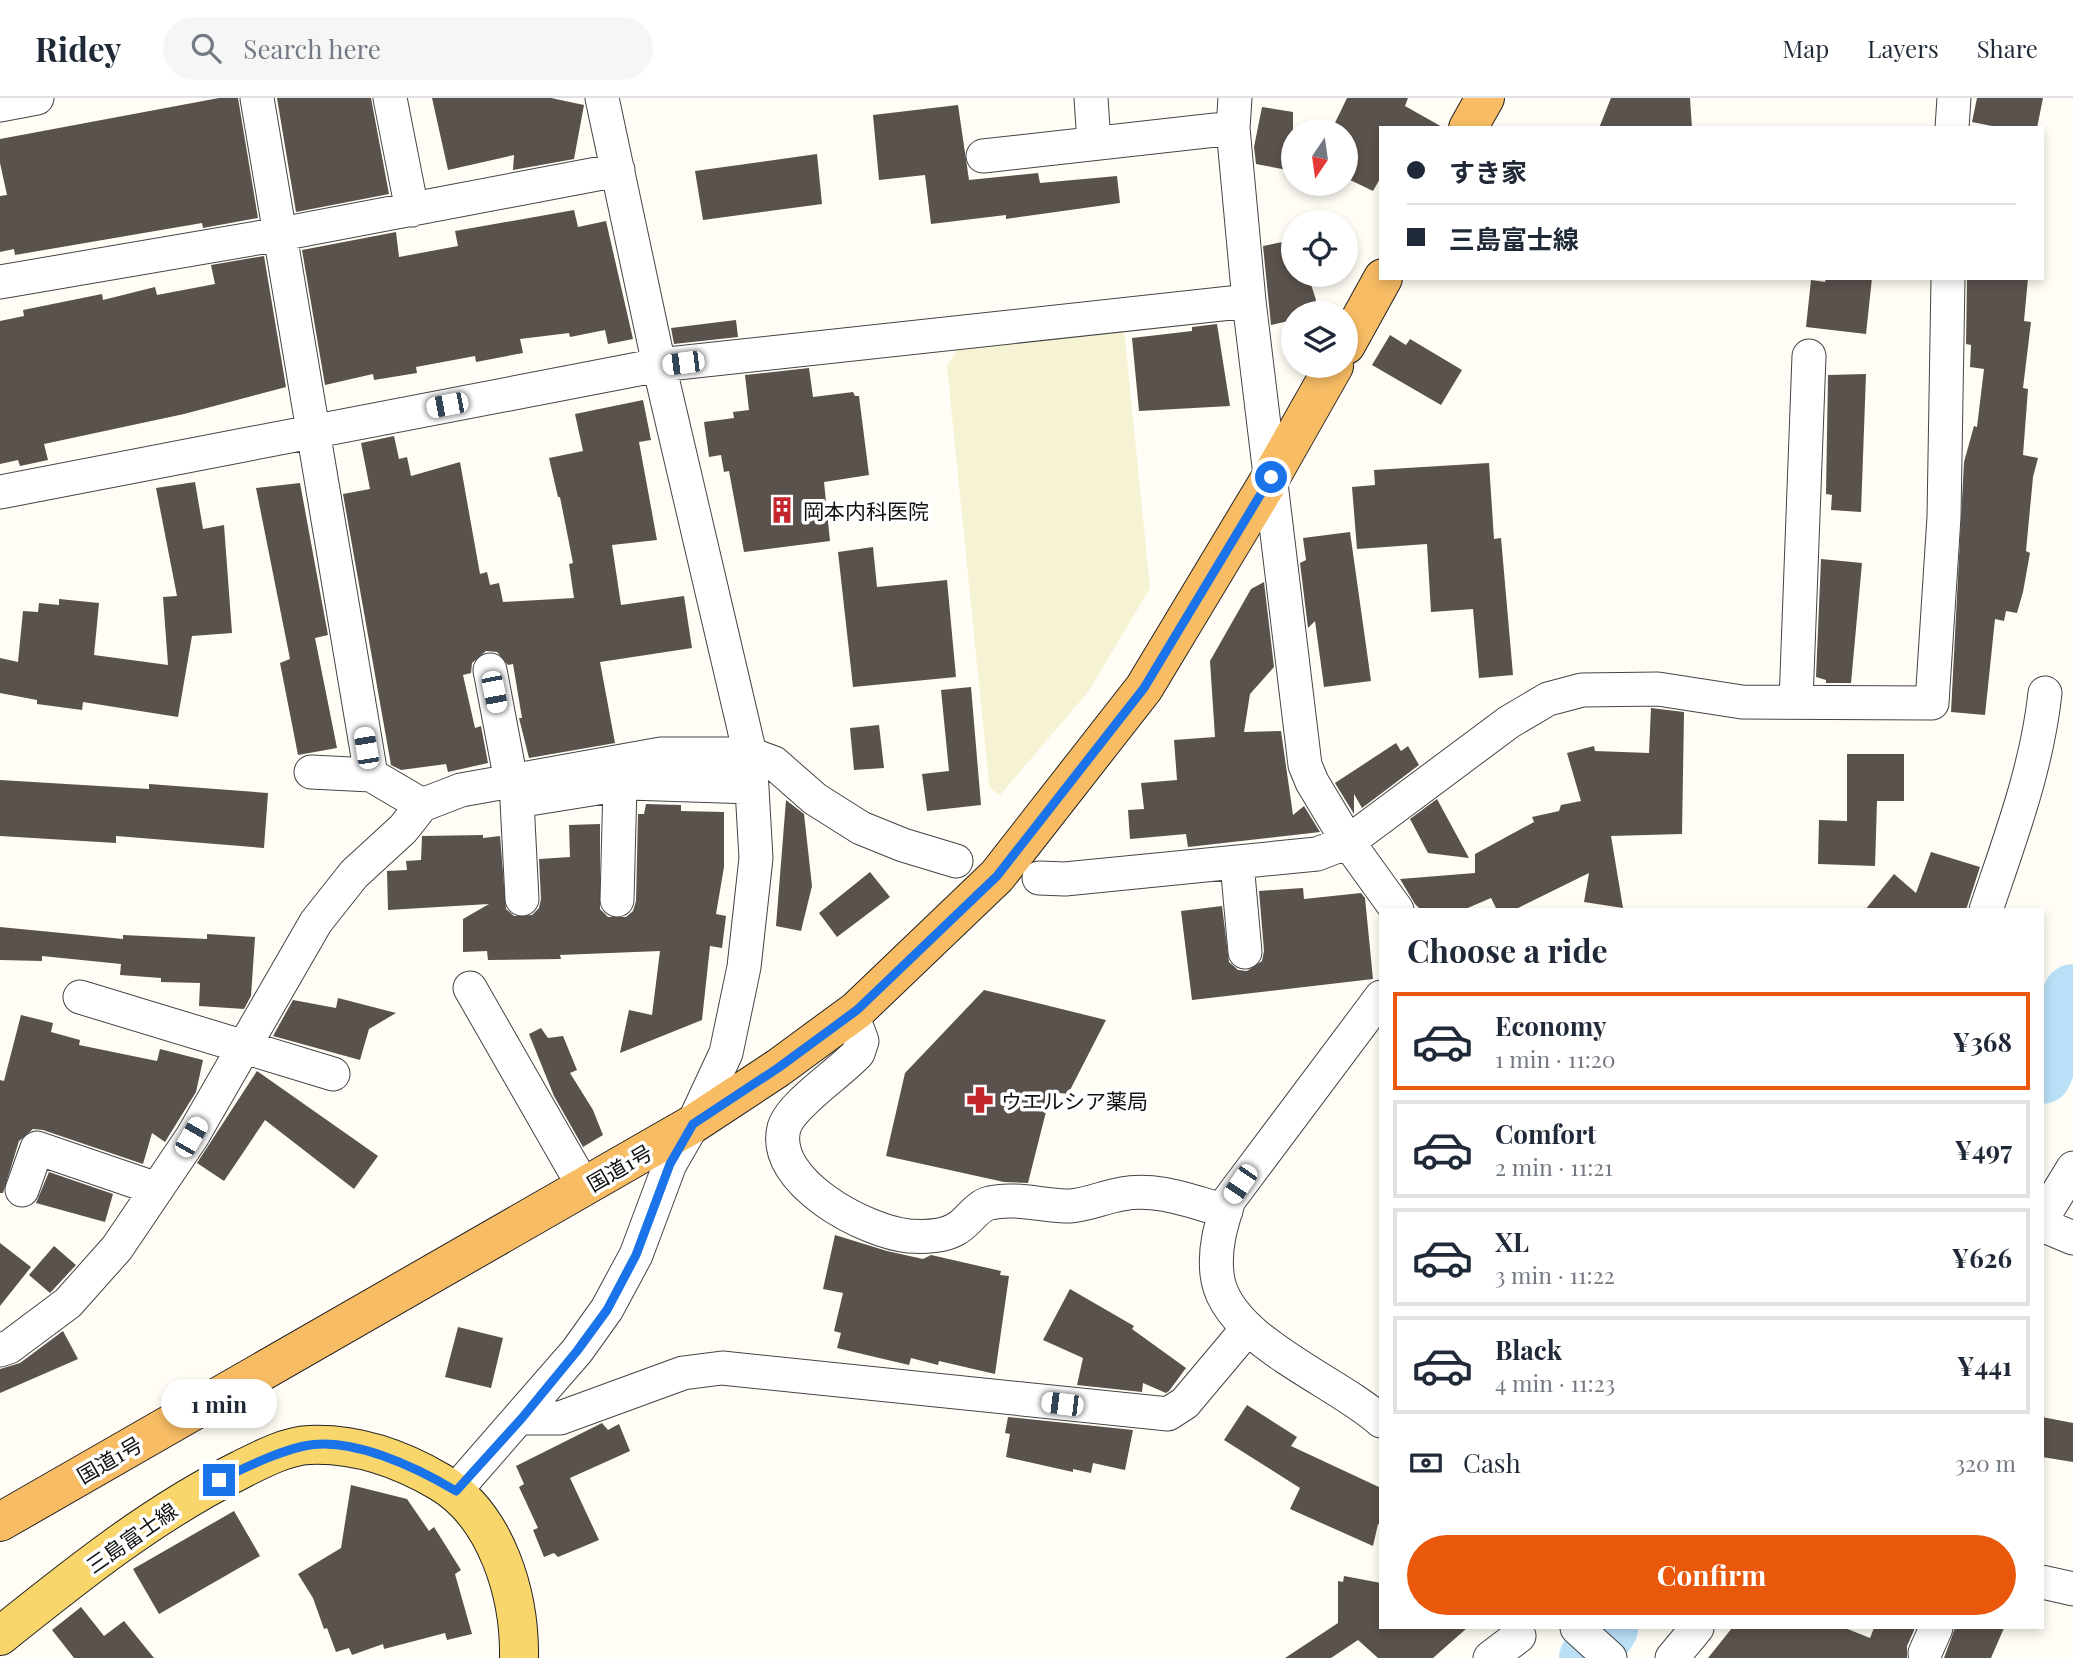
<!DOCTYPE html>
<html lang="en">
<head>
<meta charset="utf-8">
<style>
	body { margin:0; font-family:"Playfair Display","Noto Sans JP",serif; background:#f6f6f7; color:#1f2937; height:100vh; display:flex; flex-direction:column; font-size:26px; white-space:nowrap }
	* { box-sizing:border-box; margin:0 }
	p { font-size:23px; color:#747a83 }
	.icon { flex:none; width:38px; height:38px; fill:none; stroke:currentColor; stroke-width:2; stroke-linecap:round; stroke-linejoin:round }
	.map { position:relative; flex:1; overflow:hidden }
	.panel { position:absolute; left:1379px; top:810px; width:665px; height:721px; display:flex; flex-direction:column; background:#fff; border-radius:0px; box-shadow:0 4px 10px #0003 }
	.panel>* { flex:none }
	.guide { position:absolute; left:1379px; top:28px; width:665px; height:154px; border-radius:0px; box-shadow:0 4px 10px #0003; display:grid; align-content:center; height:154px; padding:0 28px; background:#fff }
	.needle { width:46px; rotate:193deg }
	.fabs { position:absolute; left:1281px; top:21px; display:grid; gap:14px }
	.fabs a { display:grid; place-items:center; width:77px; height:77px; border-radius:50%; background:#fff; box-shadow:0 4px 10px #0003; font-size:35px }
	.end { position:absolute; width:32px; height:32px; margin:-16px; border:9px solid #1a73e8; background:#fff; box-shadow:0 0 0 4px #fff }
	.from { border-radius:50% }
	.bubble { position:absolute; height:49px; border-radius:24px; background:#fff; box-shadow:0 4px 10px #0003; font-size:23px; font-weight:700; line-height:49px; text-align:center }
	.car { position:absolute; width:21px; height:42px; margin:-21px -10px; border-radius:9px; box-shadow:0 0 5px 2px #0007; background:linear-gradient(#fff 24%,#345 0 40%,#fff 0 76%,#345 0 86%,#fff 0) }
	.guide b { display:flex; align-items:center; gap:24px; height:66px; font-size:26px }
	.guide b+b { border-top:2px solid #e0e1e3 }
	.guide i { width:18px; height:18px; background:#1f2937 }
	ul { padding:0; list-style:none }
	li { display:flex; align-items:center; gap:21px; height:98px; margin:0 14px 10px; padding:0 14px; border:4px solid #e0e1e3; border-radius:0px }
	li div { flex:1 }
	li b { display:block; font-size:26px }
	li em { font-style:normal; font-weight:700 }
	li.on { border-color:#ea580c }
	li>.icon { width:63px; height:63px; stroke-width:1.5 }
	h2 { padding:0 28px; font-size:32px; line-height:84px }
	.pay { display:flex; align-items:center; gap:18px; height:77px; padding:0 28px; font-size:26px }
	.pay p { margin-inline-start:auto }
	.primary-button { display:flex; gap:14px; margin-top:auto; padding:14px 28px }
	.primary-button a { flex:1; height:80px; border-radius:42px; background:#ea580c; color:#fff; font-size:28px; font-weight:700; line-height:80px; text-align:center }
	header { display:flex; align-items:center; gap:42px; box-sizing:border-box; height:98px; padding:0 35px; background:#fff; border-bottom:2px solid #e0e1e3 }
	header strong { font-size:33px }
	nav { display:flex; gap:38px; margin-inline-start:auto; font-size:24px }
	.search { width:490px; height:63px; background:#f6f6f7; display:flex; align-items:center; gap:18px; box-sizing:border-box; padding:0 24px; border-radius:38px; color:#747a83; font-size:26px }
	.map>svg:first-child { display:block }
	.farmland { fill:#f6f3d4 }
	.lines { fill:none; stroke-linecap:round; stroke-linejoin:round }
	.river { stroke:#b9e0f7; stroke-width:60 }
	.building { fill:#5a524d }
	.minor-casing { stroke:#444; stroke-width:35 }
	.primary-casing { stroke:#222; stroke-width:40 }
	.trunk-casing { stroke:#222; stroke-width:40 }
	.minor { stroke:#fff; stroke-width:33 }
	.primary { stroke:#f9d66b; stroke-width:38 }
	.trunk { stroke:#f7bc64; stroke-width:38 }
	.route { stroke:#1a73e8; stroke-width:9 }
	.labels { text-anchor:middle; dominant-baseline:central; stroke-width:7; stroke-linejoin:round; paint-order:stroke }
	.poi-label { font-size:21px; fill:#111; stroke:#fff; text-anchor:start }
	.street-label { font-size:21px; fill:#111; stroke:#fff }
</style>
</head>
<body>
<header>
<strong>Ridey</strong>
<div class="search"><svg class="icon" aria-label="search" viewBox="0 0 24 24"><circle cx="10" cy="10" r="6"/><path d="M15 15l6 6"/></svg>Search here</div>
<nav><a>Map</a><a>Layers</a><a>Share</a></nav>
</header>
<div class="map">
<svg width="2073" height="1560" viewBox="0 0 2073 1560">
	<rect width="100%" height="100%" fill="#fffdf5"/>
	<!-- farmland -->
	<path class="farmland" d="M 1124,231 L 1150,490 L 1088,594 L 1000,697 L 990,690 L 988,676 L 947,268 L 960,247 Z"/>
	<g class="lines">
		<!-- river -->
		<path class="river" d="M 2042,976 L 2073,896
			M 1589,1560 L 1608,1530"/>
	</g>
	<!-- building -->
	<path class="building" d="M 219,0 L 238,0 L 258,120 L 203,130 L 202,125 L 15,157 L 14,151 L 0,154 L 0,98 L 7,97 L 0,65 L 0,41 Z
		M 277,0 L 371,0 L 389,96 L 296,114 Z
		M 432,0 L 551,0 L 584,7 L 574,61 L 513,72 L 514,57 L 448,72 Z
		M 1347,0 L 1408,0 L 1405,8 L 1444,30 L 1381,30 L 1381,79 L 1373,93 L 1346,80 L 1346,33 L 1331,33 Z
		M 1611,0 L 1690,0 L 1692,30 L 1599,30 Z
		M 1977,0 L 2043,0 L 2037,30 L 2002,30 L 1972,24 Z
		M 958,7 L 969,82 L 1038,75 L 1040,85 L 1117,78 L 1120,105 L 1006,121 L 1006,117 L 931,126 L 925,77 L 879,82 L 873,17 Z
		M 1262,9 L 1293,14 L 1293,73 L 1256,66 L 1254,49 Z
		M 817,56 L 822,106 L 703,122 L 695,73 Z
		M 574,112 L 578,129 L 606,123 L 633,241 L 608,246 L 605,232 L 570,239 L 569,235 L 520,241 L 523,255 L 476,264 L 475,258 L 416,269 L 417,275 L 374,282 L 373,276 L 325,287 L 302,152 L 396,134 L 399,159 L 458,148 L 455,133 Z
		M 1293,142 L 1293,177 L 1308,177 L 1316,202 L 1310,215 L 1293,215 L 1293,222 L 1271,227 L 1263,148 Z
		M 264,158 L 286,289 L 184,316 L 44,346 L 48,362 L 20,368 L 18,362 L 0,366 L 0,223 L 24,218 L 23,212 L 102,196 L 103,202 L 155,189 L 157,197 L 215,186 L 211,167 Z
		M 1826,180 L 1872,180 L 1866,236 L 1806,229 L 1811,182 L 1825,184 Z
		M 1967,180 L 2028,180 L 2024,223 L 2031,224 L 2023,290 L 2028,291 L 2023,357 L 2038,360 L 2033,379 L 2026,453 L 2030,455 L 2023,494 L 2017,515 L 2006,513 L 2004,523 L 1995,521 L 1985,617 L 1951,614 L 1964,364 L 1974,328 L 1977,329 L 1984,271 L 1970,269 L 1971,247 L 1966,246 Z
		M 736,222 L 738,239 L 674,246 L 671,230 Z
		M 1217,226 L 1230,308 L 1139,313 L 1132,240 L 1192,233 L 1192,229 Z
		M 1390,237 L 1406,247 L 1410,241 L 1462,272 L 1441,307 L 1372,267 Z
		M 809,270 L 813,299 L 853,294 L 855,298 L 859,298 L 869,377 L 824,384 L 830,443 L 744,454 L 729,373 L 724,374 L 721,357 L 709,359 L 704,324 L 734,320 L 733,314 L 749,312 L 745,277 Z
		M 1866,276 L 1861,414 L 1831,412 L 1832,397 L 1826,396 L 1828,277 Z
		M 643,302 L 651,342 L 639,344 L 657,442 L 612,447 L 621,507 L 684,498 L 692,550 L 600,564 L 615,645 L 529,660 L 519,620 L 522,620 L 513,566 L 508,567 L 497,554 L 486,553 L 472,565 L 471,575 L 463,577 L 475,630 L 481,628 L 488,665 L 448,674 L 446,666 L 401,672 L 391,667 L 343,396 L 370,391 L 361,345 L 394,338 L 399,361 L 407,359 L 411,378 L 460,364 L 480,476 L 487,474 L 490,487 L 499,485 L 503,504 L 574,500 L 569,466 L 573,465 L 560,399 L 558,399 L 549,360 L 583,353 L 575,316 Z
		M 1489,365 L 1494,441 L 1501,440 L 1513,577 L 1479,580 L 1473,511 L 1431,514 L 1427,446 L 1357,451 L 1352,389 L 1375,387 L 1374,372 Z
		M 195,384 L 203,431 L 224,427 L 232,535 L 192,538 L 178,619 L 83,604 L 82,612 L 37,606 L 37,602 L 0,595 L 0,560 L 18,564 L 23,513 L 38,514 L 39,505 L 59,507 L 59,501 L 99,505 L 94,557 L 168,567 L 163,499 L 177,498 L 156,390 Z
		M 300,385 L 328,537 L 315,540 L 337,650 L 298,657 L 280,565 L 290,561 L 256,390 Z
		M 1350,434 L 1371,583 L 1324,589 L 1315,523 L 1308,530 L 1300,465 L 1306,462 L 1303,440 Z
		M 873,449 L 877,489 L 947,482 L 956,579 L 853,589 L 838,454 Z
		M 1821,461 L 1862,465 L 1851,585 L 1826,585 L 1826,582 L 1816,579 Z
		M 1264,484 L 1274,569 L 1250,596 L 1244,634 L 1281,633 L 1293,717 L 1304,708 L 1320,734 L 1188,749 L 1186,736 L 1130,741 L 1128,712 L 1144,711 L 1141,685 L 1177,682 L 1174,642 L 1215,639 L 1210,563 L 1251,491 Z
		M 971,589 L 981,707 L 927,713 L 922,676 L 949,673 L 941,592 Z
		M 1651,610 L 1684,614 L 1682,736 L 1611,738 L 1623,810 L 1584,804 L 1589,775 L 1514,812 L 1497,812 L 1491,800 L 1463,812 L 1421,812 L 1415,806 L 1400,781 L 1475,775 L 1475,756 L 1534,724 L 1532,719 L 1559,713 L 1561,707 L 1581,703 L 1567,655 L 1594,648 L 1595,653 L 1649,655 Z
		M 879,627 L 884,670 L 854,672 L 850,630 Z
		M 1396,645 L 1401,653 L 1408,648 L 1419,667 L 1362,710 L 1354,696 L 1354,716 L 1335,685 Z
		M 1847,656 L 1904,656 L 1904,703 L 1877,703 L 1875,768 L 1818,766 L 1819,722 L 1847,723 Z
		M 0,682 L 149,691 L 149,686 L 268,695 L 264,750 L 116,738 L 116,745 L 0,738 Z
		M 1437,701 L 1469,760 L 1428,755 L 1410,721 Z
		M 786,702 L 804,716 L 812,788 L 801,833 L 776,828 Z
		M 646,706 L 681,707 L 681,713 L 724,714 L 724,769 L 716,816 L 726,818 L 722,850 L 710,848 L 702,922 L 620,955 L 629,912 L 652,917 L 660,853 L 560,857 L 561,861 L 488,862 L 487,853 L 463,854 L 463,821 L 489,806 L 388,812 L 387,773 L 407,772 L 406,763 L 421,762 L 422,738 L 483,737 L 483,740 L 500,738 L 506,811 L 514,818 L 532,817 L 539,810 L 541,801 L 539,761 L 570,759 L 569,727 L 600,726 L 600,811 L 608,819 L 626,819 L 633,813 L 636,803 L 638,716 L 644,716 Z
		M 1931,754 L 1980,769 L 1966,812 L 1865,812 L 1894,776 L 1916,795 Z
		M 870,774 L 890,799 L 837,839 L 819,815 Z
		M 1303,790 L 1304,801 L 1361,795 L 1365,800 L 1373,881 L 1192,902 L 1181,813 L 1222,808 L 1229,864 L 1238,872 L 1247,873 L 1262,863 L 1264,853 L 1259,793 Z
		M 0,829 L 123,841 L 123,837 L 207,841 L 207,836 L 255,839 L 251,898 L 244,911 L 199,908 L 200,885 L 161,884 L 161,880 L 120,877 L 121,866 L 42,858 L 42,863 L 0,862 Z
		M 984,892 L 1106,922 L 1068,996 L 1051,994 L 1028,1085 L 1004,1084 L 886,1058 L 905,975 Z
		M 338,900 L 396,915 L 369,931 L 360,962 L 273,938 L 293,902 L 336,910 Z
		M 21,917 L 53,925 L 51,934 L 80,942 L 79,947 L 157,963 L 160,951 L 203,962 L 196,994 L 165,1044 L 152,1035 L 143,1066 L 43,1032 L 33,1031 L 19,1043 L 3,1095 L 0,1095 L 0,982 L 4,983 Z
		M 541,930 L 548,940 L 563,938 L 577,972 L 570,975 L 593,1012 L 603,1037 L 583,1049 L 554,998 L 529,936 Z
		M 257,973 L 378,1058 L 354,1091 L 265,1022 L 224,1083 L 197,1065 Z
		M 49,1074 L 113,1096 L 105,1124 L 36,1105 Z
		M 835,1137 L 887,1153 L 923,1161 L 931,1157 L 1001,1173 L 1000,1177 L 1009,1178 L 995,1276 L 939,1263 L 938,1267 L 911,1260 L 909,1267 L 837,1250 L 841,1235 L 834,1233 L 843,1195 L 823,1191 Z
		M 0,1145 L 31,1169 L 0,1208 Z
		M 54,1148 L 76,1167 L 50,1195 L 29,1177 Z
		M 1070,1191 L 1134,1228 L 1132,1231 L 1186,1270 L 1169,1293 L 1166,1295 L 1143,1285 L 1142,1294 L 1077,1287 L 1083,1260 L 1043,1242 Z
		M 458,1229 L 503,1240 L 491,1290 L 445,1279 Z
		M 63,1233 L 78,1261 L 0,1295 L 0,1271 L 20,1265 Z
		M 1247,1307 L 1297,1339 L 1291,1348 L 1381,1390 L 1381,1427 L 1378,1426 L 1373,1448 L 1290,1411 L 1300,1390 L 1224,1342 Z
		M 1008,1319 L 1133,1332 L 1125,1372 L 1093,1365 L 1091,1375 L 1073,1371 L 1073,1374 L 1006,1359 L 1010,1336 L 1005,1335 Z
		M 2042,1319 L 2073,1325 L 2073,1364 L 2042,1359 Z
		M 602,1325 L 608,1332 L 619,1326 L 630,1353 L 570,1380 L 599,1442 L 558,1459 L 554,1455 L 544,1459 L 533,1432 L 538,1430 L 519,1389 L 524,1386 L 516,1368 Z
		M 351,1387 L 407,1401 L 429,1433 L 434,1429 L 461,1472 L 455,1476 L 472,1536 L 447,1542 L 445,1535 L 384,1551 L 383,1546 L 352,1557 L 349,1550 L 336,1554 L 327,1530 L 324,1531 L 313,1500 L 298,1476 L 341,1450 Z
		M 234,1413 L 260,1458 L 159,1516 L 133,1471 Z
		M 1344,1478 L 1381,1485 L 1381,1530 L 1467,1530 L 1433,1560 L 1378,1560 L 1358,1542 L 1331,1560 L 1285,1560 L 1338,1525 L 1338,1483 L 1343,1484 Z
		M 81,1509 L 104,1538 L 124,1523 L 154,1560 L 74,1560 L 52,1532 Z
		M 1732,1530 L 1845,1530 L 1870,1540 L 1874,1530 L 1915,1530 L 1907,1548 L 1907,1560 L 1708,1560 Z
		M 1955,1530 L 2004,1530 L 1991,1560 L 1944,1560 Z"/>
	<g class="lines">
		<defs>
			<path id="minor" d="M 257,0 L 371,677
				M 390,0 L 412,112
				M 1091,0 L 1094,45
				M 1235,0 L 1233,30 L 1249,203 L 1305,667 L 1312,684 L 1348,744 L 1397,812
				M 0,7 L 37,0
				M 1952,30 L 1954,0
				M 983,58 L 1233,30
				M 0,184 L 281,136 L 618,72
				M 0,394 L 659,267 L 1249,203
				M 490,572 L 511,683
				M 1796,604 L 1809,258
				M 311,674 L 371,677 L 422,707
				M 1237,765 L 1245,854
				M 1039,780 L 1065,781 L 1317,756 L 1348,744 L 1509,624 L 1548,601 L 1582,592 L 1658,591 L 1742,604 L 1932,605 L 1944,419 L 1948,180
				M 522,801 L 517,703 L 629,685 L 752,689
				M 617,802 L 620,687
				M 1986,812 C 2010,741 2037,670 2045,595
				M 470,890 L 584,1089
				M 80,899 L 333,976
				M 1381,899 L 1229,1102 C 1221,1127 1214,1150 1217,1176 C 1223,1241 1336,1282 1381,1323
				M 852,916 L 862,943 L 858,955 C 840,975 790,1007 784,1030 C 770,1084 866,1134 909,1138 C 924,1139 943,1139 956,1131 C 968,1125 976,1108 990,1105 C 1014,1099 1045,1108 1070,1108 C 1087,1107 1104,1099 1122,1096 C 1157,1089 1192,1104 1226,1113
				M 22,1092 L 37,1050 L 157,1091
				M 2042,1121 L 2073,1070
				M 2042,1127 L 2073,1140
				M 0,1252 L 9,1249 L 68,1205 L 117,1150 L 192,1039 L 316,824 L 354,776 L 403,731 L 422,707 L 461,692 L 661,656 L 750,656 L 774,665 L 815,701 L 861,730 L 903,747 L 956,763
				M 522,1320 L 560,1320 L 683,1275 L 722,1270 L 1168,1316 L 1185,1305 L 1248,1230
				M 455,1393 L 577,1253 L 607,1211 L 636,1157 L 670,1066 L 693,1026 L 726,955 L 744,869 L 756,760 L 750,656 L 659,267 L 602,0
				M 2042,1484 L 2073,1491
				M 1577,1530 L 1610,1560
				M 1925,1555 L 1936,1530
				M 1490,1560 L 1519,1538
				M 1672,1560 L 1697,1530"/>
			<path id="primary" d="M 0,1538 C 76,1477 152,1416 240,1372 C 260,1362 286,1348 309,1347 C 355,1345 401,1361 440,1384 C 497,1418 520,1497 519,1560"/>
			<path id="trunk" d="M 1468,30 L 1485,0
				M 1346,247 L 1383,180
				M 0,1424 L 693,1026 L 778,970 L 857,912 L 997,778 L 1144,590 L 1271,379 L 1334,268"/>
		</defs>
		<!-- minor casing -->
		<use href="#minor" class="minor-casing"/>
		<!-- primary casing -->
		<use href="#primary" class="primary-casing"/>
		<!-- trunk casing -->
		<use href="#trunk" class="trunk-casing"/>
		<!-- minor -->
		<use href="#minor" class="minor"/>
		<!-- primary -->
		<use href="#primary" class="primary"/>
		<!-- trunk -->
		<use href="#trunk" class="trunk"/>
	</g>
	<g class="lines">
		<!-- route -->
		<path class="route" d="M 219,1382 C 247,1369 274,1355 304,1348 C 351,1338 416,1369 456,1393 L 522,1320 L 577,1253 L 607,1212 L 636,1157 L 670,1066 L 693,1026 L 778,970 L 857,912 L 997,778 L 1144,590 L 1271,379"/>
	</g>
	<!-- icons -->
	<defs>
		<symbol id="building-bare" viewBox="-9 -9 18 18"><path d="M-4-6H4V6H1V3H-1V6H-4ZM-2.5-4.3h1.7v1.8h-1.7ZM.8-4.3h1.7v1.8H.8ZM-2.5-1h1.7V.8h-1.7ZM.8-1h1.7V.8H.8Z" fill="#c4262e" stroke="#fff" stroke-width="2.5" paint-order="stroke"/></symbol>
		<symbol id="pharmacy-bare" viewBox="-9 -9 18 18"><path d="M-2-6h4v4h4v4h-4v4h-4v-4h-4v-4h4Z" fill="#c4262e" stroke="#fff" stroke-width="2.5" paint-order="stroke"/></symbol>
	</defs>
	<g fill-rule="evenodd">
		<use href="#building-bare" x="763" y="393" width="38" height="38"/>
		<use href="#pharmacy-bare" x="961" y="983" width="38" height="38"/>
	</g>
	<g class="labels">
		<!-- poi labels -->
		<g class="poi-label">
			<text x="803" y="412">岡本内科医院</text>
			<text x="1001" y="1002">ウエルシア薬局</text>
		</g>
		<!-- street labels -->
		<g class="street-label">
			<text transform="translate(619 1069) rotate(-30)">国道1号</text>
			<text transform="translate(109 1361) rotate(-30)">国道1号</text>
			<text transform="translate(131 1439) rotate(-35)">三島富士線</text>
		</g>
	</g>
</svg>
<div class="fabs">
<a><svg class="needle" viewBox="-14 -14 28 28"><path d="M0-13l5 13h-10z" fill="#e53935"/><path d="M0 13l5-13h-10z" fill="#747a83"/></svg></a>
<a><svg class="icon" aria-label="locate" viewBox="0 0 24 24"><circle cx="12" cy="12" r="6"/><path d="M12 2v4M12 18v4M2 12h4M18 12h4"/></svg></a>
<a><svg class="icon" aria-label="layers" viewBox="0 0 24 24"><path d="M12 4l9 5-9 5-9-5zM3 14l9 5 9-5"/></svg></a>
</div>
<i class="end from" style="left:1271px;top:379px"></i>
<i class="end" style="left:219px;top:1382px"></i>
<div class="bubble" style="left:161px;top:1281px;width:116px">1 min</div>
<i class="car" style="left:683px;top:265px;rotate:263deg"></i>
<i class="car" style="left:447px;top:307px;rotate:259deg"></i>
<i class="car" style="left:494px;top:594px;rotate:169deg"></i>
<i class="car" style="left:366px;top:650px;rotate:351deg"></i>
<i class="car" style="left:191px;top:1039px;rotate:30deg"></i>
<i class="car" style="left:1240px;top:1086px;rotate:214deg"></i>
<i class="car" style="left:1062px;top:1306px;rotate:277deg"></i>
<div class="guide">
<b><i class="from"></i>すき家</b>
<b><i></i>三島富士線</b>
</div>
<section class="panel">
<h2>Choose a ride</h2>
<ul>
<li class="on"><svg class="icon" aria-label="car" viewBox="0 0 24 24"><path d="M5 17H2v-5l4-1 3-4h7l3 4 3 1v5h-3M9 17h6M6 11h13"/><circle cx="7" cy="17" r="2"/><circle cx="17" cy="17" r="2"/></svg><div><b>Economy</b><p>1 min · 11:20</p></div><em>¥368</em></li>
<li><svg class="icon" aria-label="car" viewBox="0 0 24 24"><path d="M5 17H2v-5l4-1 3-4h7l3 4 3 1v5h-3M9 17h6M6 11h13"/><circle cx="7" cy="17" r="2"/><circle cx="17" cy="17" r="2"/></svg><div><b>Comfort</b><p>2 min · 11:21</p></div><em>¥497</em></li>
<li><svg class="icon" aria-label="car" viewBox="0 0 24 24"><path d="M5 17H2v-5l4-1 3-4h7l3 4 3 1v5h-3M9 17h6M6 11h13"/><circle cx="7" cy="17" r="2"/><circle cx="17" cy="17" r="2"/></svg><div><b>XL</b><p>3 min · 11:22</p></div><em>¥626</em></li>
<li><svg class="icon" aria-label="car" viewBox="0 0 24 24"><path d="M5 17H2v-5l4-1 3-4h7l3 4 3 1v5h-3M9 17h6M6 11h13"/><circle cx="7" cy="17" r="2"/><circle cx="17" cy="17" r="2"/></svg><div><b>Black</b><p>4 min · 11:23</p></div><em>¥441</em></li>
</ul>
<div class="pay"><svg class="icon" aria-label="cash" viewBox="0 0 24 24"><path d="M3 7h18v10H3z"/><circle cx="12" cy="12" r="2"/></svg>Cash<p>320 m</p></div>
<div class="primary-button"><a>Confirm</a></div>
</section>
</div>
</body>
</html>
